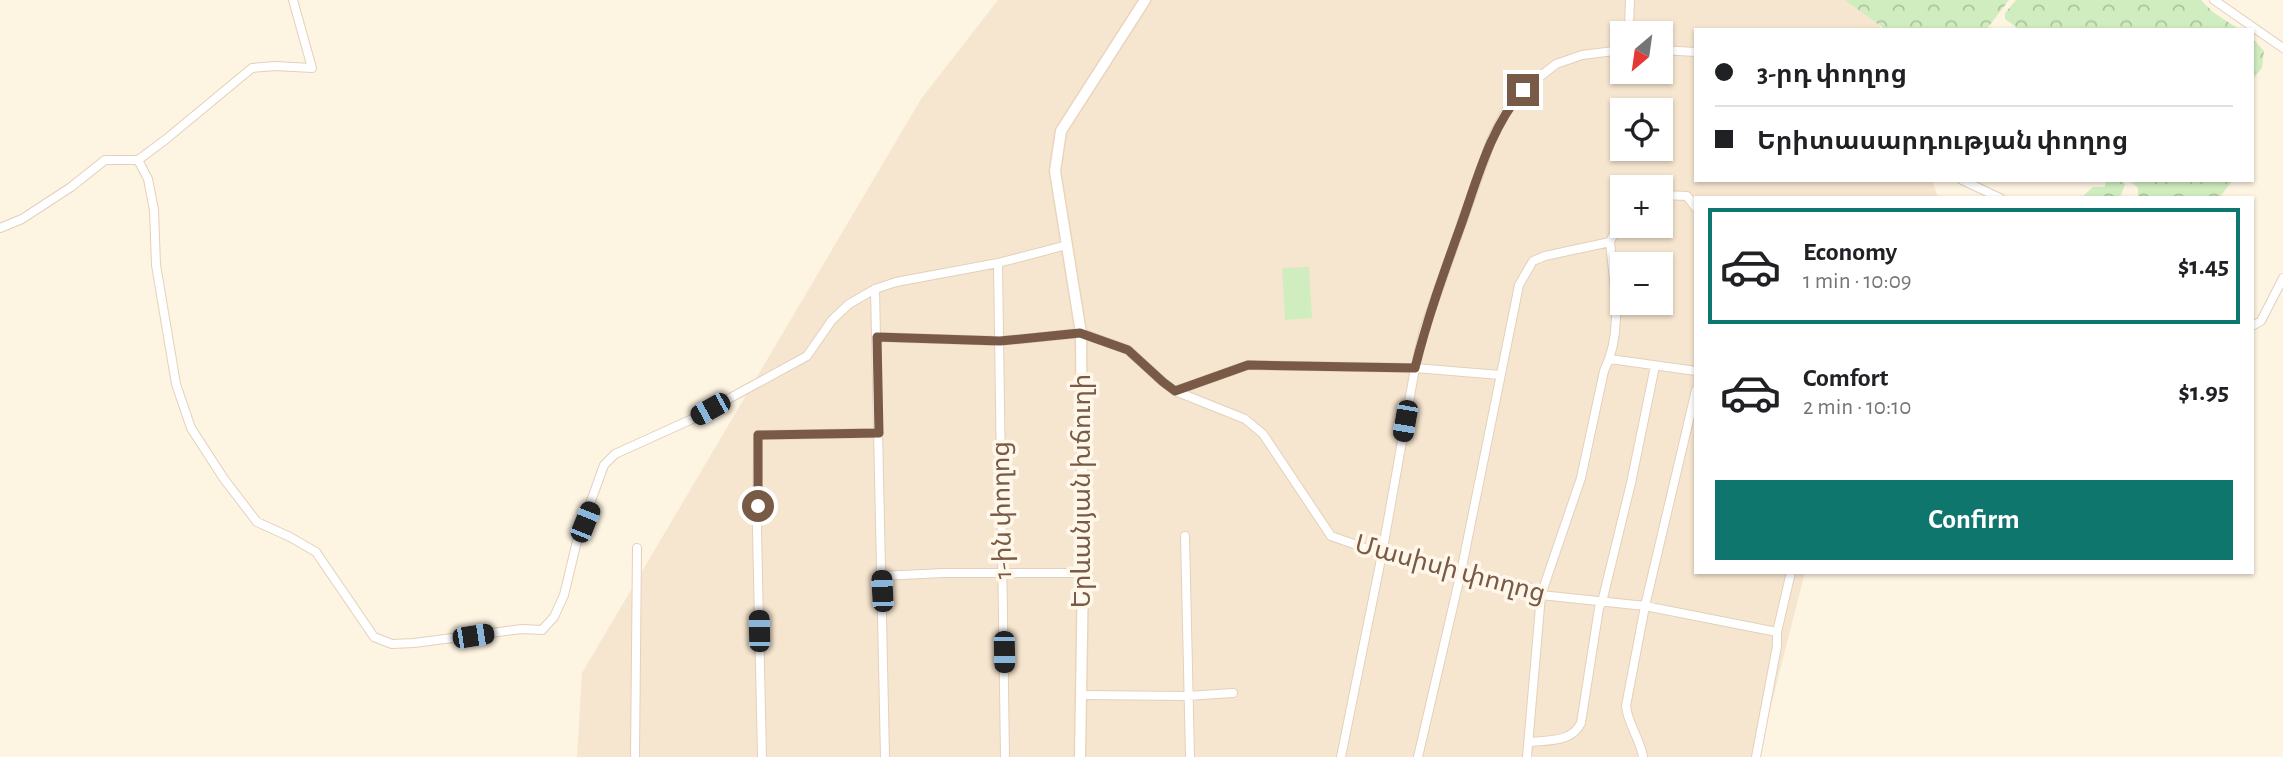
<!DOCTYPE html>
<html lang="en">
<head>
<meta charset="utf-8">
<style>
	body { margin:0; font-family:"Alegreya Sans","Noto Sans Armenian",sans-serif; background:#f2f2f2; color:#202124; height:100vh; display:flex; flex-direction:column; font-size:26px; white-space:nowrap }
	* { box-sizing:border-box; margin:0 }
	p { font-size:23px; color:#757577 }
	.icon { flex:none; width:38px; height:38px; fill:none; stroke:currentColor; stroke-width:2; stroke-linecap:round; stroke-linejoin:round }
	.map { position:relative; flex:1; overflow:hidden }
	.drawer { position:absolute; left:1694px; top:196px; width:560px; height:378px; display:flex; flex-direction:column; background:#fff; border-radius:0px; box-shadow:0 2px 5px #0004 }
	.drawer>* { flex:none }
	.banner { position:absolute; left:1694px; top:28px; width:560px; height:154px; border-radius:0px; box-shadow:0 2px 5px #0004; display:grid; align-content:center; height:154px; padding:0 21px; background:#fff }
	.needle { width:46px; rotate:209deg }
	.controls { position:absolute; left:1610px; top:21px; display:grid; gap:14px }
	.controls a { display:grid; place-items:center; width:63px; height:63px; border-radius:0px; background:#fff; box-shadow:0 2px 5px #0004; font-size:35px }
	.end { position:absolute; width:32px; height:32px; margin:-16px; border:9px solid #785a46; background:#fff; box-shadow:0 0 0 4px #fff }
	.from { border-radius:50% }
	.car { position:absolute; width:21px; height:42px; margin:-21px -10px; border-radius:9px; box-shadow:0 0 5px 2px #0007; background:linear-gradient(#222 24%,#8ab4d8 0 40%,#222 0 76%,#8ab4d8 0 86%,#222 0) }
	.banner b { display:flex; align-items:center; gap:24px; height:66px; font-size:26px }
	.banner b+b { border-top:2px solid #e0e0e0 }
	.banner i { width:18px; height:18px; background:#202124 }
	ul { padding:12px 0 0; list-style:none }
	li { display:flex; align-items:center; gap:21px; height:116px; margin:0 14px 10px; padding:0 7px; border:4px solid transparent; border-radius:0px }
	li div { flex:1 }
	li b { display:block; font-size:26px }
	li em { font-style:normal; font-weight:700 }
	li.current { border-color:#0f766e }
	li>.icon { width:63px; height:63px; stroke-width:1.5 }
	.action { display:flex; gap:14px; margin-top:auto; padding:14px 21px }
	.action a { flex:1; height:80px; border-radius:0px; background:#0f766e; color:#fff; font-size:28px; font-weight:700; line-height:80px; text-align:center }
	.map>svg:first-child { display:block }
	.residential { fill:#f6e6d0; fill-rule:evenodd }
	.forest { fill:url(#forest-crowns) }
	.park { fill:#d0edbf }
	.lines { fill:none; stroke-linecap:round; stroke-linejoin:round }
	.street-casing { stroke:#e3d0bd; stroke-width:10 }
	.secondary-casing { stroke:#ebd4bc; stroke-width:13 }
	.street { stroke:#fff; stroke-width:8 }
	.secondary { stroke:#fff; stroke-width:10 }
	.route { stroke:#785a46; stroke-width:9 }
	.labels { text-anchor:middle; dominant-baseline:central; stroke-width:7; stroke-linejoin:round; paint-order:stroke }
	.street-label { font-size:26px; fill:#785a46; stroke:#fff8ea }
</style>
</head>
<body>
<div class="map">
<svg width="2283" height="757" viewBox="0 0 2283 757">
	<defs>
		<pattern id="forest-crowns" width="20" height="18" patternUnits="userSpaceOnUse" patternTransform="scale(1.75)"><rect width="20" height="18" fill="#d0edbf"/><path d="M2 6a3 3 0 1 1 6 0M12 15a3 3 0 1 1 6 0" fill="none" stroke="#aec39d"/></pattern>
	</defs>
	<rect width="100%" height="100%" fill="#fef4e2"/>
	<!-- residential -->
	<path class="residential" d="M 998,0 L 1871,0 L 1881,30 L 1696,30 L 1696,180 L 1932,180 L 1938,198 L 1696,198 L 1696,572 L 1805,572 L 1758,757 L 577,757 L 582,673 L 921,99 ZM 1622,33 L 1661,33 L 1661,72 L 1622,72 ZM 1622,110 L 1661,110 L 1661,149 L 1622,149 ZM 1622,187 L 1661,187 L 1661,226 L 1622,226 ZM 1622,264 L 1661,264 L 1661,303 L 1622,303 Z"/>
	<!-- forest -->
	<path class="forest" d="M 1845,0 L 2009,0 L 1986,30 L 1886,30 Z
		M 2016,0 L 2201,0 L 2213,12 L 2240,30 L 2020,30 L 2005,19 L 2005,13 Z
		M 2252,38 L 2264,51 L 2262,68 L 2252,80 Z
		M 2106,180 L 2120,180 L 2125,184 L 2120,198 L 2081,198 L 2093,187 L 2105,187 Z
		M 2129,180 L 2233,180 L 2219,198 L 2138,198 L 2138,188 Z"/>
	<!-- park -->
	<path class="park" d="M 1309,267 L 1312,318 L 1285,320 L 1282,268 Z"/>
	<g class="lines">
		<defs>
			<path id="street" d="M 1630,0 L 1629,26 L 1634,33
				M 2214,0 L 2283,48
				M 1661,50 L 1696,52
				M 138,160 L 165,140 L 252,68 L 275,66 L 312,68 L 293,0
				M 1962,180 L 2000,198
				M 1661,195 L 1687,196 L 1696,208
				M 0,228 L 22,219 L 71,187 L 105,160 L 138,160 L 148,179 L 154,210 L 156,265 L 176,384 L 191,428 L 224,479 L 257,522 L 290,537 L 316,552 L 374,637 L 392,644 L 414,643 L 522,629 L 542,630 L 554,617 L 564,595 L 578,537 L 604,465 L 615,454 L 690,420 L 807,356 L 832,320 L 849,304 L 875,289 L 896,282 L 998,263 L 1067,245
				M 998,263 L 1005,757
				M 875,289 L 885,757
				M 2252,326 L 2261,321 L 2283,278
				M 877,337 L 1000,341 L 1081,333 L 1128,350 L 1163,382 L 1175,391 L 1245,419 L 1263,434 L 1331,536 L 1382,554 L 1527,586 L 1541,595 L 1645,606 L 1777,632
				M 1610,359 L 1696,371
				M 1175,391 L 1248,365 L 1415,368 L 1500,375
				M 1185,536 L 1190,757
				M 881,576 L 943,573 L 1083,573
				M 1082,695 L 1187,696 L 1233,693
				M 1530,742 C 1549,740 1572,742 1581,723 L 1599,608 L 1602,602 L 1631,483 L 1655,366
				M 635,757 L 637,548
				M 762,757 L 757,530 L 758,435 L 879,433
				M 1341,757 L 1382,554 L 1415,368 L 1424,330 L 1492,138 L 1508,107 L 1523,90 L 1556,64 L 1582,55 L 1622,50
				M 1418,757 L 1461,572 L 1519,285 L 1533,261 L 1545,256 L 1610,242 L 1622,216
				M 1527,757 L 1541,595 L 1581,478 L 1604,371 C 1624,331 1614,285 1610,242
				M 1643,757 C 1640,738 1628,725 1626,706 L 1645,606 L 1696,390
				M 1756,757 L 1777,646 L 1777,632 L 1791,572"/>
			<path id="secondary" d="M 1080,757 L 1083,573 L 1081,333 L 1055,171 L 1061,131 L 1145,0"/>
		</defs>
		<!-- street casing -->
		<use href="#street" class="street-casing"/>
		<!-- secondary casing -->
		<use href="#secondary" class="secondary-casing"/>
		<!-- street -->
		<use href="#street" class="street"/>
		<!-- secondary -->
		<use href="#secondary" class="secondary"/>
	</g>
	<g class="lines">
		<!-- route -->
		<path class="route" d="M 758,506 L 758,435 L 879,433 L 877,337 L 1000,341 L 1080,333 L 1128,350 L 1163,382 L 1175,391 L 1248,365 L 1415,368 C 1427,319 1444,272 1461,225 C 1478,177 1490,129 1523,90"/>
	</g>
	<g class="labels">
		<!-- street labels -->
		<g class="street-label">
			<text transform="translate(1082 491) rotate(-90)">Երևանյան խճուղի</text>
			<text transform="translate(1002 510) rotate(-91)">1-ին փողոց</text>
			<text transform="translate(1450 569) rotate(15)">Մասիսի փողոց</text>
		</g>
	</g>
</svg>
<div class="controls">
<a><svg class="needle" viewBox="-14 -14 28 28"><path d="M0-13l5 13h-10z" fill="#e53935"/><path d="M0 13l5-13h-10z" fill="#757577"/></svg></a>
<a><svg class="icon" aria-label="locate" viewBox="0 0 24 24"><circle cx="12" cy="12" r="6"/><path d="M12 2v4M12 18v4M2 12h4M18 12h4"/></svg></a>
<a>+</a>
<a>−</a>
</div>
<i class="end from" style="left:758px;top:506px"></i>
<i class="end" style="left:1523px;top:90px"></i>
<i class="car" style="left:710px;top:409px;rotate:241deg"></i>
<i class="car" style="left:1405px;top:421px;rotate:190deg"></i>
<i class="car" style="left:585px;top:522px;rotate:22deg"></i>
<i class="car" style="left:882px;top:591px;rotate:357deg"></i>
<i class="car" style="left:759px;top:631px;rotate:359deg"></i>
<i class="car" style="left:473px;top:636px;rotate:81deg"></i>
<i class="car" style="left:1004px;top:652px;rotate:179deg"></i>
<div class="banner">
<b><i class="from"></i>3-րդ փողոց</b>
<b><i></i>Երիտասարդության փողոց</b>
</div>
<section class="drawer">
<ul>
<li class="current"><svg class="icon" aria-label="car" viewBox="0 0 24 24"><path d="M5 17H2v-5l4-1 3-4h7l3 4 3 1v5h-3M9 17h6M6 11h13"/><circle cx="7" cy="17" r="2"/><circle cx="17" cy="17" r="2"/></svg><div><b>Economy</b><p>1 min · 10:09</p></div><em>$1.45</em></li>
<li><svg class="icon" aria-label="car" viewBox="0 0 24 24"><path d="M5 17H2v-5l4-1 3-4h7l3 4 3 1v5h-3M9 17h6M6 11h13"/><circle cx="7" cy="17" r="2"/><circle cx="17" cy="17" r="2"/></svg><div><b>Comfort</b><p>2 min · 10:10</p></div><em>$1.95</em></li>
</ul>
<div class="action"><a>Confirm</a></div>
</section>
</div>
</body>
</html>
